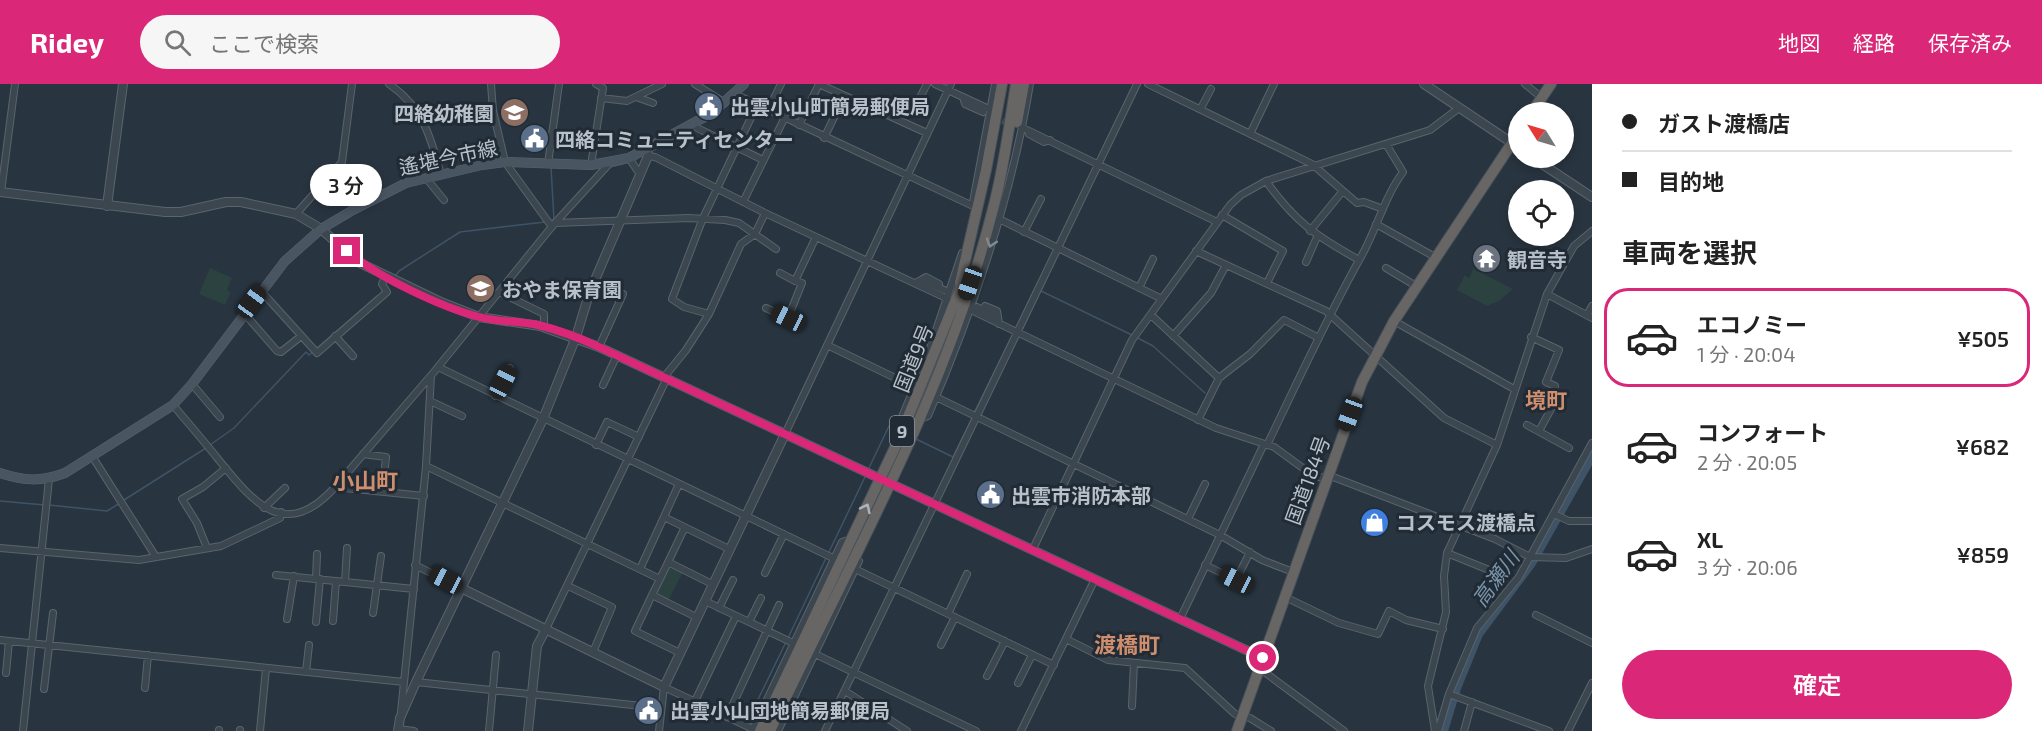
<!DOCTYPE html>
<html lang="ja">
<head>
<meta charset="utf-8">
<style>
	body { margin:0; font-family:"Exo 2","Noto Sans JP",sans-serif; background:#f6f6f6; color:#222; height:100vh; display:flex; flex-direction:column; font-size:22px; white-space:nowrap }
	* { box-sizing:border-box; margin:0 }
	p { font-size:20px; color:#767676 }
	.icon { flex:none; width:33px; height:33px; fill:none; stroke:currentColor; stroke-width:2; stroke-linecap:round; stroke-linejoin:round }
	.map { position:relative; flex:1; overflow:hidden }
	.sheet { display:flex; flex-direction:column; background:#fff; width:450px }
	.sheet>* { flex:none }
	.guide { display:grid; align-content:center; height:132px; padding:0 30px; background:#fff }
	.needle { width:39px; rotate:307deg }
	.tools { position:absolute; left:1508px; top:18px; display:grid; gap:12px }
	.tools a { display:grid; place-items:center; width:66px; height:66px; border-radius:50%; background:#fff; box-shadow:0 3px 9px #0003; font-size:30px }
	.end { position:absolute; width:27px; height:27px; margin:-14px; border:8px solid #db2777; background:#fff; box-shadow:0 0 0 3px #fff }
	.from { border-radius:50% }
	.bubble { position:absolute; height:42px; border-radius:21px; background:#fff; box-shadow:0 3px 9px #0003; font-size:20px; font-weight:600; line-height:42px; text-align:center }
	.car { position:absolute; width:18px; height:36px; margin:-18px -9px; border-radius:8px; box-shadow:0 0 4px 2px #0007; background:linear-gradient(#222 24%,#8ab4d8 0 40%,#222 0 76%,#8ab4d8 0 86%,#222 0) }
	.guide b { display:flex; align-items:center; gap:21px; height:57px; font-size:22px }
	.guide b+b { border-top:2px solid #e0e0e0 }
	.guide i { width:15px; height:15px; background:#222 }
	ul { padding:0; list-style:none }
	li { display:flex; align-items:center; gap:18px; height:99px; margin:0 12px 9px; padding:0 18px; border:3px solid transparent; border-radius:24px }
	li div { flex:1 }
	li b { display:block; font-size:22px }
	li em { font-style:normal; font-weight:600 }
	li.active { border-color:#db2777 }
	li>.icon { width:54px; height:54px; stroke-width:1.5 }
	h2 { padding:0 30px; font-size:27px; line-height:72px }
	.button { display:flex; gap:12px; margin-top:auto; padding:12px 30px }
	.button a { flex:1; height:69px; border-radius:36px; background:#db2777; color:#fff; font-size:24px; font-weight:600; line-height:69px; text-align:center }
	header { display:flex; align-items:center; gap:36px; box-sizing:border-box; height:84px; padding:0 30px; background:#db2777; color:#fff }
	header strong { font-size:28px }
	nav { display:flex; gap:33px; margin-inline-start:auto; font-size:21px }
	.search { width:420px; height:54px; background:#f6f6f6; display:flex; align-items:center; gap:15px; box-sizing:border-box; padding:0 21px; border-radius:33px; color:#767676; font-size:22px }
	main { display:flex; flex:1; min-height:0 }
	.map>svg:first-child { display:block }
	.green { fill:#2b4241 }
	.lines { fill:none; stroke-linecap:round; stroke-linejoin:round }
	.stream { stroke:#3f5367; stroke-width:1.5 }
	.river { stroke:#3f5367; stroke-width:10 }
	.minor-tunnel { stroke:#3e4954; stroke-width:6; stroke-dasharray:6 3; stroke-linecap:butt }
	.minor-casing { stroke:#59646d; stroke-width:8 }
	.tertiary-casing { stroke:#59646d; stroke-width:10 }
	.secondary-casing { stroke:#59646d; stroke-width:10 }
	.trunk-casing { stroke:#46515a; stroke-width:12 }
	.minor { stroke:#3c464f; stroke-width:6 }
	.tertiary { stroke:#3c464f; stroke-width:8 }
	.secondary { stroke:#4a5562; stroke-width:9 }
	.trunk { stroke:#686664; stroke-width:10 }
	.oneway { stroke:#808a93 }
	.oneway2 { stroke:#acb3bb }
	.route { stroke:#db2777; stroke-width:8 }
	.labels { text-anchor:middle; dominant-baseline:central; stroke-width:6; stroke-linejoin:round; paint-order:stroke }
	.shield { fill:#202b35; stroke:#8a949d; stroke-width:1.5 }
	.shield-label { font-size:18px; font-weight:bold; fill:#b8c1ca }
	.poi-label { font-size:20px; font-weight:bold; fill:#b8c1ca; stroke:#202b35; text-anchor:start }
	.street-label { font-size:20px; fill:#b8c1ca; stroke:#202b35 }
	.neighbourhood-label { font-size:21px; font-weight:bold; fill:#cf8f6e; stroke:#202b35 }
	.water-label { font-size:21px; font-style:italic; fill:#7b94aa; stroke:#202b35 }
	.quarter-label { font-size:22px; font-weight:bold; fill:#cf8f6e; stroke:#202b35 }
</style>
</head>
<body>
<header>
<strong>Ridey</strong>
<div class="search"><svg class="icon" aria-label="search" viewBox="0 0 24 24"><circle cx="10" cy="10" r="6"/><path d="M15 15l6 6"/></svg>ここで検索</div>
<nav><a>地図</a><a>経路</a><a>保存済み</a></nav>
</header>
<main>
<div class="map">
<svg width="1592" height="647" viewBox="0 0 1592 647">
	<rect width="100%" height="100%" fill="#28343f"/>
	<!-- green -->
	<path class="green" d="M 210,184 L 232,194 L 227,206 L 231,208 L 225,221 L 199,210 Z
		M 1473,185 L 1513,205 L 1499,217 L 1487,222 L 1457,206 L 1465,191 L 1469,194 Z
		M 669,481 L 683,488 L 668,517 L 656,511 Z"/>
	<g class="lines">
		<!-- stream -->
		<path class="stream" d="M 719,28 L 736,13
			M 652,67 L 669,58
			M 610,83 L 623,80
			M 550,137 L 554,136 L 551,83
			M 396,191 L 399,187 L 460,148 L 545,138
			M 1039,206 L 1132,251
			M 1015,246 L 1035,204
			M 1136,253 L 1153,262 L 1205,309
			M 317,264 L 377,212
			M 974,329 L 1013,250
			M 916,355 L 953,373 L 972,334
			M 210,361 L 234,344 L 306,268 L 309,271 L 314,267
			M 868,386 L 889,342 L 895,345
			M 124,416 L 206,364
			M 0,417 L 45,421
			M 49,421 L 107,427 L 120,419
			M 828,470 L 865,393
			M 788,554 L 826,474
			M 746,640 L 786,558"/>
		<!-- river -->
		<path class="river" d="M 1443,647 L 1456,604 L 1478,550 L 1531,479 L 1592,371"/>
		<!-- minor-tunnel -->
		<path class="minor-tunnel" d="M 994,33 L 1025,48"/>
		<defs>
			<path id="minor" d="M 389,0 C 423,23 431,54 441,91
				M 491,0 L 493,27 L 505,78 L 552,143
				M 695,0 L 725,19
				M 819,0 L 927,49
				M 935,0 L 991,26
				M 1148,0 L 1312,80 L 1357,119 L 1364,118 L 1383,125
				M 1525,0 L 1542,14
				M 735,10 L 973,122
				M 636,13 L 653,19
				M 963,13 L 965,20 L 983,28
				M 601,14 L 627,17 L 662,0
				M 1201,24 L 1211,5
				M 768,26 L 781,0
				M 913,27 L 927,0
				M 691,41 L 763,76
				M 799,41 L 819,0
				M 1023,44 L 1217,138
				M 1029,50 L 1044,58 L 1050,56
				M 1250,50 L 1274,0
				M 824,54 L 843,15
				M 648,72 L 655,73 L 765,129 L 948,215
				M 629,74 L 639,89
				M 548,80 L 559,0
				M 591,81 L 603,4 L 596,0
				M 426,94 L 444,116
				M 1266,97 C 1295,138 1316,152 1359,176
				M 1,108 L 15,0
				M 743,118 L 784,35
				M 973,118 L 995,0
				M 296,130 L 342,78 L 352,0
				M 1222,131 L 1283,167 L 1267,199
				M 999,135 L 1162,215
				M 555,139 L 688,134 L 725,136 L 739,139 L 776,165
				M 1376,140 L 1435,173
				M 1310,147 L 1342,108
				M 1024,148 L 1041,115
				M 1196,167 L 1326,227 L 1444,334 L 1497,361
				M 1306,178 L 1317,153
				M 1386,184 L 1416,202
				M 780,189 L 795,197 L 816,153
				M 921,196 L 926,193 L 939,200
				M 915,199 L 921,196 L 944,206
				M 1139,204 L 1153,175
				M 261,207 L 317,269 L 387,208 L 382,200 L 385,193
				M 499,208 L 544,230 L 544,243
				M 1547,210 L 1592,234
				M 985,222 L 997,227 L 998,233
				M 977,223 L 998,233 L 999,240
				M 766,224 L 788,234 L 802,199 L 795,197
				M 971,226 L 1216,344 L 1274,363 L 1311,390 L 1322,394 L 1328,391 L 1495,455 L 1530,473 L 1566,474 L 1592,465
				M 244,229 L 277,267 L 281,268 L 300,253
				M 709,230 L 684,223 L 672,215 L 703,134 L 757,21
				M 1151,231 L 1219,294
				M 1587,231 L 1592,222
				M 1394,237 L 1514,305
				M 335,252 L 353,272
				M 1173,252 L 1211,209 L 1226,181
				M 1531,253 L 1559,266 L 1546,298 L 1555,302 L 1551,325 L 1539,347
				M 827,261 L 914,303
				M 599,263 L 623,210
				M 438,283 L 835,475
				M 665,292 L 686,266 L 709,230 L 741,160 L 755,150 L 765,129
				M 192,300 L 220,333
				M 603,301 L 617,271
				M 495,312 L 510,284
				M 936,313 L 1220,451 L 1262,476 L 1293,488
				M 430,317 L 462,332
				M 173,321 C 188,339 203,356 218,375 C 253,418 285,459 335,403 L 434,288 L 554,140 L 609,80
				M 920,335 L 928,332 C 974,225 1011,115 1030,0
				M 1198,336 L 1219,294 L 1250,270 L 1284,236 L 1319,254
				M 1527,341 L 1569,364
				M 785,350 L 951,0
				M 899,351 L 898,343 L 930,264 L 962,169
				M 596,361 L 607,338 L 639,353
				M 1267,361 C 1298,297 1327,233 1362,171 C 1377,144 1384,114 1403,88 L 1386,60
				M 363,370 L 386,373 L 384,393
				M 92,372 L 156,473
				M 426,382 L 660,495 L 652,511 L 698,534
				M 335,403 L 424,412
				M 264,424 L 285,404
				M 1554,430 L 1569,437 L 1592,437
				M 664,433 L 729,465
				M 1188,435 L 1205,400
				M 0,464 L 139,476 L 221,462 L 280,434 L 281,428
				M 207,464 L 197,439 L 182,415 L 203,403 L 226,384
				M 1033,465 L 1132,256 L 1230,121 L 1241,111 L 1266,97 L 1430,46 L 1459,24
				M 1447,469 L 1489,486
				M 668,478 L 712,500
				M 415,481 L 461,504
				M 1205,481 L 1236,496 L 1250,468
				M 640,485 L 679,400
				M 855,485 L 1054,581
				M 765,489 L 784,450
				M 276,491 L 414,505
				M 316,495 L 317,470
				M 660,495 L 684,445
				M 345,498 L 347,464
				M 568,502 L 612,523 L 593,568
				M 652,511 L 635,547 L 680,569
				M 1285,513 L 1339,539 L 1378,550 L 1389,527 L 1406,536 L 1443,545
				M 705,517 L 795,560
				M 719,524 L 733,496
				M 373,529 L 381,472
				M 948,530 L 967,490
				M 1536,531 L 1592,559
				M 287,535 L 294,492
				M 1180,535 L 1264,360
				M 333,537 L 336,497
				M 316,538 L 320,495
				M 749,538 L 761,514
				M 546,545 L 667,294
				M 1066,555 L 1108,576 L 1185,584 L 1235,630 L 1250,634 L 1271,647
				M 0,556 L 404,598
				M 941,561 L 955,533
				M 815,570 L 976,647
				M 1259,584 L 1344,647
				M 306,588 L 309,561
				M 6,589 L 9,557
				M 987,592 L 1005,557
				M 416,598 L 661,624
				M 1018,599 L 1032,571
				M 145,604 L 148,571
				M 44,605 L 53,529
				M 845,607 L 907,647
				M 1449,610 L 1549,647
				M 695,617 L 736,532
				M 1132,622 L 1134,579
				M 401,628 L 426,382 L 431,292
				M 727,633 L 779,521
				M 398,645 L 414,647
				M 23,647 L 49,395
				M 219,647 L 219,646
				M 240,647 L 240,646
				M 260,647 L 266,584
				M 489,647 L 496,571
				M 659,647 L 664,603 L 753,645
				M 752,647 L 842,458 L 851,455
				M 778,647 L 859,477
				M 825,647 L 1137,0
				M 1021,647 L 1095,495
				M 1435,647 L 1428,602 L 1446,528 L 1444,492 L 1447,469 L 1497,361 L 1547,210 L 1574,162 L 1592,147
				M 1438,647 L 1449,610 L 1477,544 L 1519,493 L 1592,359
				M 1464,647 L 1472,618
				M 1568,647 L 1592,599"/>
			<path id="tertiary" d="M 1424,0 L 1518,63
				M 1533,74 L 1592,113
				M 0,108 L 165,128 L 181,128 L 226,118 L 241,118 L 296,130 L 321,145 L 360,179 L 443,219 L 479,233 L 540,242 L 599,263 L 1263,574
				M 107,122 L 123,0
				M 461,504 L 664,603 L 785,350
				M 398,647 L 400,634 L 416,598 L 543,335 L 576,253 L 589,210 L 648,72 L 647,65
				M 528,647 L 537,562 L 546,545"/>
			<path id="secondary" d="M 0,389 C 24,397 41,398 65,389 L 173,321 L 192,300 L 285,177 L 321,145 L 353,126 L 406,99 L 482,81 L 505,78 L 591,81 L 629,74 L 712,29 L 744,0"/>
			<path id="trunk" d="M 1532,28 L 1551,0
				M 1017,38 L 1024,0
				M 960,199 L 986,86 L 1002,0
				M 760,647 L 899,355 L 965,193
				M 770,647 C 850,477 947,309 993,125 C 1004,84 1009,42 1016,0
				M 1237,647 L 1362,298 L 1394,237 L 1518,50"/>
		</defs>
		<!-- minor casing -->
		<use href="#minor" class="minor-casing"/>
		<!-- tertiary casing -->
		<use href="#tertiary" class="tertiary-casing"/>
		<!-- secondary casing -->
		<use href="#secondary" class="secondary-casing"/>
		<!-- trunk casing -->
		<use href="#trunk" class="trunk-casing"/>
		<!-- minor -->
		<use href="#minor" class="minor"/>
		<!-- tertiary -->
		<use href="#tertiary" class="tertiary"/>
		<!-- secondary -->
		<use href="#secondary" class="secondary"/>
		<!-- trunk -->
		<use href="#trunk" class="trunk"/>
	</g>
	<!-- one-way arrows -->
	<defs><path id="oneway-chevron" d="M-2-3.5L2.5 0L-2 3.5" fill="none" stroke-width="1.6" stroke-linecap="round" stroke-linejoin="round" transform="scale(1.5)"/></defs>
	<use class="oneway" href="#oneway-chevron" transform="translate(991 159) rotate(108)"/>
	<use class="oneway2" href="#oneway-chevron" transform="translate(866 424) rotate(-64)"/>
	<g class="lines">
		<!-- route -->
		<path class="route" d="M 347,167 C 377,193 441,223 479,233 C 498,238 519,237 538,241 C 559,246 580,254 599,263 L 1263,574"/>
	</g>
	<!-- icons -->
	<defs>
		<symbol id="civic-disc" viewBox="-11 -11 22 22"><circle r="9.5" fill="#5c6f8a" stroke="#202b35"/><path d="M-.6-6.5H3V-4.5H.6V-3L4-1V1h2V6H-6V1h2V-1L-.6-3ZM-1.2 2.5V6h2.4V2.5Z" fill="#fff"/></symbol>
		<symbol id="school-disc" viewBox="-11 -11 22 22"><circle r="9.5" fill="#8d6e63" stroke="#202b35"/><path d="M0-5L7-2L0 1L-7-2ZM-4 1L0 2.5L4 1V4Q0 6-4 4Z" fill="#fff"/></symbol>
		<symbol id="temple-disc" viewBox="-11 -11 22 22"><circle r="9.5" fill="#6b7280" stroke="#202b35"/><path d="M0-6L5-2H3V0L6.5 2.5H4V6H1.5V3h-3V6H-4V2.5H-6.5L-3 0V-2H-5Z" fill="#fff"/></symbol>
		<symbol id="shop-disc" viewBox="-11 -11 22 22"><circle r="9.5" fill="#3f7fe0" stroke="#202b35"/><path d="M-5-2.5h2.3a2.7 3.5 0 0 1 5.4 0H5L5.5 6h-11ZM-1.5-2.5h3a1.5 2.3 0 0 0-3 0Z" fill="#fff"/></symbol>
	</defs>
	<g fill-rule="evenodd">
		<use href="#civic-disc" x="692" y="6" width="33" height="33"/>
		<use href="#school-disc" x="498" y="12" width="33" height="33"/>
		<use href="#civic-disc" x="518" y="38" width="33" height="33"/>
		<use href="#temple-disc" x="1470" y="158" width="33" height="33"/>
		<use href="#school-disc" x="464" y="188" width="33" height="33"/>
		<use href="#civic-disc" x="974" y="394" width="33" height="33"/>
		<use href="#shop-disc" x="1358" y="422" width="33" height="33"/>
		<use href="#civic-disc" x="632" y="610" width="33" height="33"/>
	</g>
	<g class="labels">
		<!-- shield labels -->
		<rect class="shield" x="890" y="332" width="24" height="30" rx="4.5"/>
		<g class="shield-label">
			<text x="902" y="347">9</text>
		</g>
		<!-- poi labels -->
		<g class="poi-label">
			<text x="730" y="22">出雲小山町簡易郵便局</text>
			<text x="494" y="29" text-anchor="end">四絡幼稚園</text>
			<text x="555" y="55">四絡コミュニティセンター</text>
			<text x="1507" y="175">観音寺</text>
			<text x="502" y="205">おやま保育園</text>
			<text x="1011" y="411">出雲市消防本部</text>
			<text x="1396" y="438">コスモス渡橋点</text>
			<text x="670" y="626">出雲小山団地簡易郵便局</text>
		</g>
		<!-- street labels -->
		<g class="street-label">
			<text transform="translate(448 73) rotate(-12)">遙堪今市線</text>
			<text transform="translate(913 274) rotate(-68)">国道9号</text>
			<text transform="translate(1307 396) rotate(-70)">国道184号</text>
		</g>
		<!-- neighbourhood labels -->
		<g class="neighbourhood-label">
			<text x="1546" y="315">境町</text>
		</g>
		<!-- water labels -->
		<g class="water-label">
			<text transform="translate(1495 494) rotate(-54)">高瀬川</text>
		</g>
		<!-- quarter labels -->
		<g class="quarter-label">
			<text x="365" y="396">小山町</text>
			<text x="1127" y="560">渡橋町</text>
		</g>
	</g>
</svg>
<div class="tools">
<a><svg class="needle" viewBox="-14 -14 28 28"><path d="M0-13l5 13h-10z" fill="#e53935"/><path d="M0 13l5-13h-10z" fill="#767676"/></svg></a>
<a><svg class="icon" aria-label="locate" viewBox="0 0 24 24"><circle cx="12" cy="12" r="6"/><path d="M12 2v4M12 18v4M2 12h4M18 12h4"/></svg></a>
</div>
<i class="end from" style="left:1263px;top:574px"></i>
<i class="end" style="left:347px;top:167px"></i>
<div class="bubble" style="left:310px;top:80px;width:72px">3 分</div>
<i class="car" style="left:970px;top:199px;rotate:199deg"></i>
<i class="car" style="left:252px;top:218px;rotate:36deg"></i>
<i class="car" style="left:788px;top:234px;rotate:295deg"></i>
<i class="car" style="left:503px;top:298px;rotate:27deg"></i>
<i class="car" style="left:1350px;top:330px;rotate:200deg"></i>
<i class="car" style="left:446px;top:496px;rotate:298deg"></i>
<i class="car" style="left:1236px;top:496px;rotate:296deg"></i>
</div>
<section class="sheet">
<div class="guide">
<b><i class="from"></i>ガスト渡橋店</b>
<b><i></i>目的地</b>
</div>
<h2>車両を選択</h2>
<ul>
<li class="active"><svg class="icon" aria-label="car" viewBox="0 0 24 24"><path d="M5 17H2v-5l4-1 3-4h7l3 4 3 1v5h-3M9 17h6M6 11h13"/><circle cx="7" cy="17" r="2"/><circle cx="17" cy="17" r="2"/></svg><div><b>エコノミー</b><p>1 分 · 20:04</p></div><em>¥505</em></li>
<li><svg class="icon" aria-label="car" viewBox="0 0 24 24"><path d="M5 17H2v-5l4-1 3-4h7l3 4 3 1v5h-3M9 17h6M6 11h13"/><circle cx="7" cy="17" r="2"/><circle cx="17" cy="17" r="2"/></svg><div><b>コンフォート</b><p>2 分 · 20:05</p></div><em>¥682</em></li>
<li><svg class="icon" aria-label="car" viewBox="0 0 24 24"><path d="M5 17H2v-5l4-1 3-4h7l3 4 3 1v5h-3M9 17h6M6 11h13"/><circle cx="7" cy="17" r="2"/><circle cx="17" cy="17" r="2"/></svg><div><b>XL</b><p>3 分 · 20:06</p></div><em>¥859</em></li>
</ul>
<div class="button"><a>確定</a></div>
</section>
</main>
</body>
</html>
